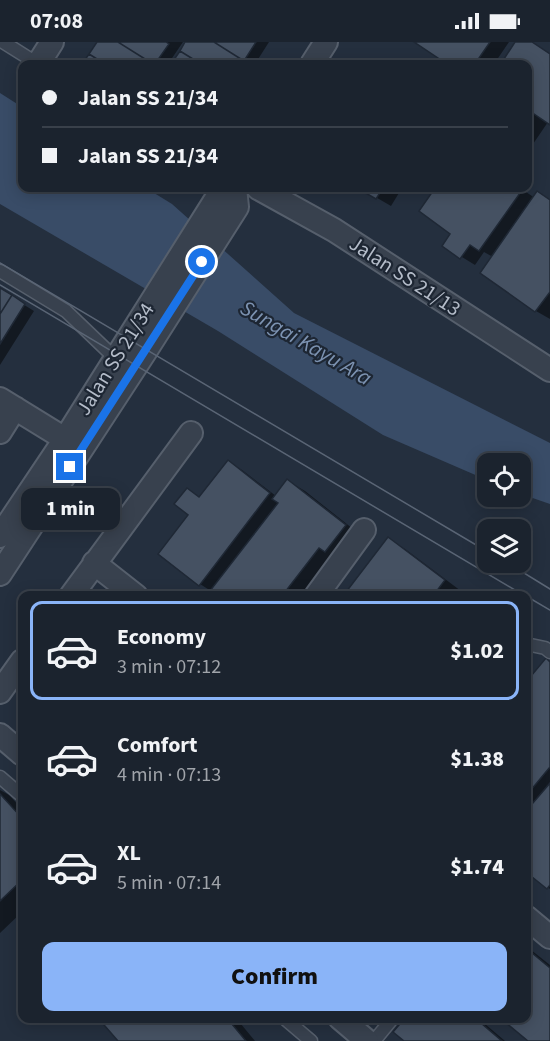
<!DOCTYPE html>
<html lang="en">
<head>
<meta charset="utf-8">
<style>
	body { margin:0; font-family:"Source Sans 3",sans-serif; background:#282f3a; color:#f1f3f6; height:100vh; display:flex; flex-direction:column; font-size:22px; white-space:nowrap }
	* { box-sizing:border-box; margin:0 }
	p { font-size:20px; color:#a0a4aa }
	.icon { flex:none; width:33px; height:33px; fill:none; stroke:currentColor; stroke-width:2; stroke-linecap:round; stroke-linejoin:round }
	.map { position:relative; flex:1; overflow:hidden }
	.panel { position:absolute; left:18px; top:549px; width:513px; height:432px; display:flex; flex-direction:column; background:#1b232e; border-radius:12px; box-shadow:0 3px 15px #0003,0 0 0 2px #39404a }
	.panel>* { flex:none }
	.top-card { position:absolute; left:18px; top:18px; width:514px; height:132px; border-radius:12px; box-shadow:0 3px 15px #0003,0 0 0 2px #39404a; display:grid; align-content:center; height:132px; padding:0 24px; background:#1b232e }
	.tools { position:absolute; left:477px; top:411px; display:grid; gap:12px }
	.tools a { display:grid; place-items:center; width:54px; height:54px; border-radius:12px; background:#1b232e; box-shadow:0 3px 15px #0003,0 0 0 2px #39404a; font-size:30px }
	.end { position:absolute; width:27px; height:27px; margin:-14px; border:8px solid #1a73e8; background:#fff; box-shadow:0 0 0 3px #fff }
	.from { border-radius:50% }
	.bubble { position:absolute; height:42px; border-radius:12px; background:#1b232e; box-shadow:0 3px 15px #0003,0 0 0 2px #39404a; font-size:20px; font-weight:800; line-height:42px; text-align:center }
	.top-card b { display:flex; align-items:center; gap:21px; height:57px; font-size:22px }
	.top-card b+b { border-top:2px solid #39404a }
	.top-card i { width:15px; height:15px; background:#f1f3f6 }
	ul { padding:10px 0 0; list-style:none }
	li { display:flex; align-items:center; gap:18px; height:99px; margin:0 12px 9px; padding:0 12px; border:3px solid transparent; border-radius:12px }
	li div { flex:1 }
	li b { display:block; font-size:22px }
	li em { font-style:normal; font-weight:800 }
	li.selected { border-color:#8ab4f8 }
	li>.icon { width:54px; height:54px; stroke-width:1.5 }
	.cta { display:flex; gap:12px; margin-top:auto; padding:12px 24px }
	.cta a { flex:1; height:69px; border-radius:12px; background:#8ab4f8; color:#111; font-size:24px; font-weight:800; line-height:69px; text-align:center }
	.status { display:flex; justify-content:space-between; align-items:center; height:42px; padding:0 30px; background:#1b232e; direction:ltr }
	.status svg { height:16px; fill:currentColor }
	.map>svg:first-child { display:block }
	.water { fill:#394c67 }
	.shadow { fill:#0007 }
	.building { fill:#455162; stroke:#1f2835; stroke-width:1.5 }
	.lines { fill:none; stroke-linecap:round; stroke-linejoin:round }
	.service-casing { stroke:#565f6c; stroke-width:15 }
	.minor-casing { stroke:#565f6c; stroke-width:26 }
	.service { stroke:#38414e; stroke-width:12 }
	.minor { stroke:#38414e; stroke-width:22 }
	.tram { stroke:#5a6575; stroke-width:1.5 }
	.route { stroke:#1a73e8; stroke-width:8 }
	.labels { text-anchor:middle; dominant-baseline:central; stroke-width:4.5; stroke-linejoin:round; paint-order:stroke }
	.street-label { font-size:21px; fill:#b4bcc9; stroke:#1d2633 }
	.water-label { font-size:22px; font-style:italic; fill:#7c92b1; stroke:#1d2633 }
</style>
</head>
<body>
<div class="status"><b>07:08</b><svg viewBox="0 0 49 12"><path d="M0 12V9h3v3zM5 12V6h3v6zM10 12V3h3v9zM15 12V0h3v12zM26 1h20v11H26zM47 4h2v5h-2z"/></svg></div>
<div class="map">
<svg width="550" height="999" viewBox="0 0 550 999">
	<rect width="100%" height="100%" fill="#242f3e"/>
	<!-- water -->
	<path class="water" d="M 0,51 L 22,65 L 22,146 L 146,146 L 172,162 L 294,271 L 550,401 L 550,462 L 521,452 L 520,422 L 488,422 L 487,438 L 383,393 L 218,289 L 0,162 Z"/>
	<!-- shadow -->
	<path class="shadow" d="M 99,0 L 183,0 L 168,22 L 84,22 Z
		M 187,0 L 269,0 L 255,22 L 173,22 Z
		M 416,0 L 509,0 L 494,22 L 450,22 Z
		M 517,0 L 532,0 L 550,12 L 550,81 L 548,80 L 533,102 L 528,99 L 528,22 L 508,22 L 504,20 Z
		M 403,16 L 414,22 L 398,22 Z
		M 360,146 L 402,146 L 391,164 Z
		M 412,146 L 427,146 L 423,152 Z
		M 437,146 L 520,146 L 535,156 L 550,159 L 550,277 L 536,269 L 482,230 L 493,215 L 484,210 L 475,223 L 444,204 L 452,191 L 421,169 Z
		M 0,248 L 34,269 L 0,323 Z
		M 228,420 L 242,428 L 276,454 L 288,439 L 305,449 L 362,494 L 307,554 L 208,554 L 211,549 L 200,542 L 187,448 L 201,456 Z
		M 388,497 L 405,507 L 461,549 L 457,554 L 345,554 Z
		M 550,620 L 550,847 L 526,828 L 526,642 Z
		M 0,748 L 9,753 L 22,767 L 22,870 L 0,891 Z
		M 526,904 L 550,923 L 550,999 L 530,999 L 526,976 Z
		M 100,976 L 236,976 L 255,999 L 120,999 Z
		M 407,976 L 478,976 L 505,999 L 407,999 Z"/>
	<!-- building -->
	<path class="building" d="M 97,0 L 118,0 L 153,22 L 105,22 L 89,12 Z
		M 118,0 L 166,0 L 169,2 L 155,22 L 153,22 Z
		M 185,0 L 214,0 L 244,19 L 242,22 L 201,22 L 180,9 Z
		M 214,0 L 256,0 L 244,19 Z
		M 414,0 L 490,0 L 475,22 L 447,22 Z
		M 515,0 L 532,0 L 550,12 L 550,83 L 534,72 L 528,81 L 528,22 L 505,22 L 502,20 Z
		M 180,9 L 201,22 L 171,22 Z
		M 89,12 L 105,22 L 82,22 Z
		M 357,146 L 383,146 L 376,157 Z
		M 435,146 L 520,146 L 523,147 L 479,209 L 470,203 L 460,217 L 442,204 L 450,192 L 419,169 Z
		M 537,149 L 550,158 L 550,250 L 535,270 L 480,231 Z
		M 0,246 L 12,253 L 0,272 Z
		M 12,253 L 25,262 L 0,302 L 0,272 Z
		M 228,418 L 270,451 L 199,544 L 158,512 L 188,473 L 174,462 L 187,446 L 199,455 Z
		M 287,437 L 346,483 L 325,510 L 319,506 L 282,554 L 206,554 L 278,461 L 272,457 Z
		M 388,495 L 445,538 L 433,554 L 343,554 Z
		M 546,616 L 550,620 L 550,725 L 526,754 L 526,640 Z
		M 550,741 L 550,843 L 547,847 L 526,830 L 526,769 Z
		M 0,752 L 22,776 L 22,838 L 0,859 Z
		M 526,906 L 550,926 L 550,999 L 528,999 L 500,976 L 526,976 Z
		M 98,976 L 227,976 L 246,999 L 118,999 Z
		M 405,976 L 475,976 L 502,999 L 404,999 L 393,990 Z"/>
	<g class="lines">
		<defs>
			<path id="service" d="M 3,0 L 38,22
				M 0,229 L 66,269 L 115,316
				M 526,602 L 545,606 L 550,610
				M 0,735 L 22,754
				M 284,976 L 311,999
				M 374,999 L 393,976"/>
			<path id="minor" d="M 38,22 L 52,0
				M 312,22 L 326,0
				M 258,146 L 334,188 L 550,328
				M 0,357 L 78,405
				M 0,390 L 15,366
				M 0,494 L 65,397 L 218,154 L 234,146
				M 94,521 L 136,554
				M 0,532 L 145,310 L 237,165 L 235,146
				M 71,554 L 191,391
				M 316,554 L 364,488
				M 0,650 L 22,619
				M 0,693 L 22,712
				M 526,875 L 550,895
				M 340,976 L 367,999"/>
		</defs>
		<!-- service casing -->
		<use href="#service" class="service-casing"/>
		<!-- minor casing -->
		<use href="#minor" class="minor-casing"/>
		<!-- service -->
		<use href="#service" class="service"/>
		<!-- minor -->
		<use href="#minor" class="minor"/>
		<!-- tram -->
		<path class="tram" d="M 0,221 L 488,510
			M 0,243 L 525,554
			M 506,520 L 550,547
			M 526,554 L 550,568"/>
	</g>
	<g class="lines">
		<!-- route -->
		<path class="route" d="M 70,425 L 202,220"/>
	</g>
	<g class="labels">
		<!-- street labels -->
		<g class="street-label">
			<text transform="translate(405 234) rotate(33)">Jalan SS 21/13</text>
			<text transform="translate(115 317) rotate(-58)">Jalan SS 21/34</text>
		</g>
		<!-- water labels -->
		<g class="water-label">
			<text transform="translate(306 301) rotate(30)">Sungai Kayu Ara</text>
		</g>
	</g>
</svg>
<div class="tools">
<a><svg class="icon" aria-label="locate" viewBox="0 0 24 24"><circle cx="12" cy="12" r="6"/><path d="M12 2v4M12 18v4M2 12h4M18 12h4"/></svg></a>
<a><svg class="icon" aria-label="layers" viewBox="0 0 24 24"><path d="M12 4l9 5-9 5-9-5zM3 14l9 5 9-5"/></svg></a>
</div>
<i class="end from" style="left:202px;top:220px"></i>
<i class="end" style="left:70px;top:425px"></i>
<div class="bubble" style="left:21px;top:446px;width:99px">1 min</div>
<div class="top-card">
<b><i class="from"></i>Jalan SS 21/34</b>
<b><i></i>Jalan SS 21/34</b>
</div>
<section class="panel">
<ul>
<li class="selected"><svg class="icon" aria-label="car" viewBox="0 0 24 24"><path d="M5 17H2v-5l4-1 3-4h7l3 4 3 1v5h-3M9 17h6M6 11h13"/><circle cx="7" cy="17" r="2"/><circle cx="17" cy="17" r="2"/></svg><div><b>Economy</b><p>3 min · 07:12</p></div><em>$1.02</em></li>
<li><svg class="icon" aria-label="car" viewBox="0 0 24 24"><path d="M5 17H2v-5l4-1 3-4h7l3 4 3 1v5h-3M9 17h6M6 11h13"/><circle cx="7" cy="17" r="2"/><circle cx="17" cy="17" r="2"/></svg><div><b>Comfort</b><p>4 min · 07:13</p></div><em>$1.38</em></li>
<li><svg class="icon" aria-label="car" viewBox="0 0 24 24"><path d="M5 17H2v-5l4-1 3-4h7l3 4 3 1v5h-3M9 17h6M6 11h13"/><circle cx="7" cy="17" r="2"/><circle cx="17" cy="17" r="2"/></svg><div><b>XL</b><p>5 min · 07:14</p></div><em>$1.74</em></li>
</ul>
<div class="cta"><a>Confirm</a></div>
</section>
</div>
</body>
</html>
